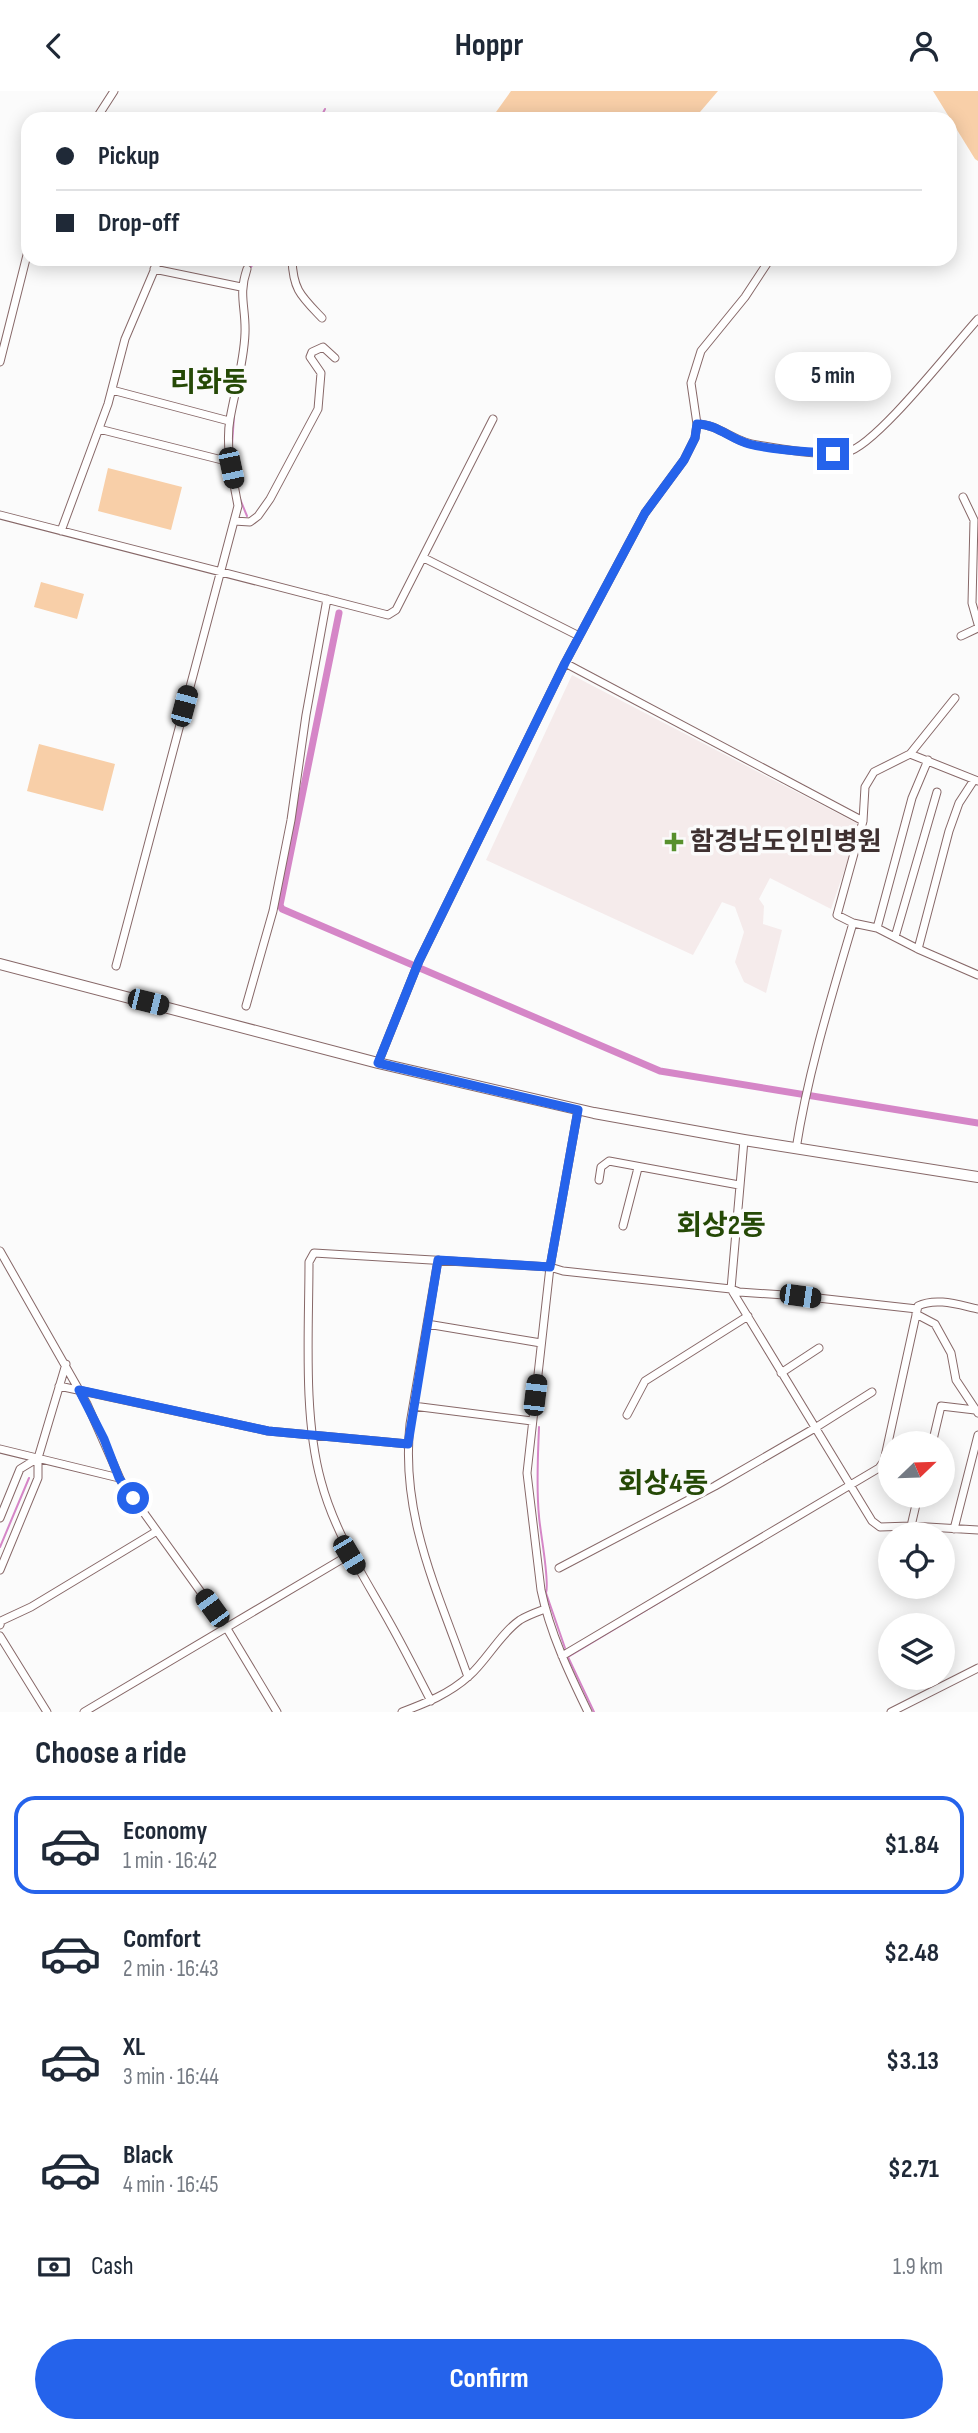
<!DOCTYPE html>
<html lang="en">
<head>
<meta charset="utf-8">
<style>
	body { margin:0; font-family:"Sofia Sans Condensed","Noto Sans KR",sans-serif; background:#f6f6f7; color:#1f2937; height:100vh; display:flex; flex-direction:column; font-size:26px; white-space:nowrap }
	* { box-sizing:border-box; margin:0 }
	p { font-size:23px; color:#747a83 }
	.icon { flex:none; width:38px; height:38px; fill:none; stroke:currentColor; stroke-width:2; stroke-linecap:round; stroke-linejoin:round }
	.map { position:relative; height:1621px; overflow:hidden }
	.panel { display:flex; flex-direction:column; background:#fff; flex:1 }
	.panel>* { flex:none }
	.banner { position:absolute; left:21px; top:21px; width:936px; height:154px; border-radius:21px; box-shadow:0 4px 18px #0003; display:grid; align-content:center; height:154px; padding:0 35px; background:#fff }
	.needle { width:46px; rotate:67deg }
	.controls { position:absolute; left:878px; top:1340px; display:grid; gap:14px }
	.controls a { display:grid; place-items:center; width:77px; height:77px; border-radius:50%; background:#fff; box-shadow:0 4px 18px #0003; font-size:35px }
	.end { position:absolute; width:32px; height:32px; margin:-16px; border:9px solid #2563eb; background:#fff; box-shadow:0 0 0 4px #fff }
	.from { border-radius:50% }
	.bubble { position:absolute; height:49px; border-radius:24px; background:#fff; box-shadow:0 4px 18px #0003; font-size:23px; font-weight:700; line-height:49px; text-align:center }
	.car { position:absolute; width:21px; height:42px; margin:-21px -10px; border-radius:9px; box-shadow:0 0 5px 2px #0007; background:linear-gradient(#222 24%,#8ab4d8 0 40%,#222 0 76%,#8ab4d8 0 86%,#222 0) }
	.banner b { display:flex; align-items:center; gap:24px; height:66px; font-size:26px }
	.banner b+b { border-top:2px solid #e0e1e3 }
	.banner i { width:18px; height:18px; background:#1f2937 }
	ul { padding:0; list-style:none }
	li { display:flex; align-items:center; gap:21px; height:98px; margin:0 14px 10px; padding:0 21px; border:4px solid transparent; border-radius:21px }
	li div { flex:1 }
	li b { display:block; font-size:26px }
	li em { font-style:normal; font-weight:700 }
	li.on { border-color:#2563eb }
	li>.icon { width:63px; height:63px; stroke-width:1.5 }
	h2 { padding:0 35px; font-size:32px; line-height:84px }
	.pay { display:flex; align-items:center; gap:18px; height:77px; padding:0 35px; font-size:26px }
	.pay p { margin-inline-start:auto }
	.button { display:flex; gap:14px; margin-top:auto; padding:14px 35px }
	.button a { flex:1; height:80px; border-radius:42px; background:#2563eb; color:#fff; font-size:28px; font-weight:700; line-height:80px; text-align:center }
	header { display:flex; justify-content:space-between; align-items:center; height:91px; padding:0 35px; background:#fff; font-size:32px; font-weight:700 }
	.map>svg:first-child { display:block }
	.built { fill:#f5ebeb }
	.green { fill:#f8cfa8 }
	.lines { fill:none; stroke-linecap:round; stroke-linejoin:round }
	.stream { stroke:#d586c7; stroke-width:2 }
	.canal { stroke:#d586c7; stroke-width:7 }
	.minor-casing { stroke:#876868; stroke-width:9 }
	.highway-casing { stroke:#876868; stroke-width:12 }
	.minor { stroke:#fff; stroke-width:7 }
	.highway { stroke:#fff; stroke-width:10 }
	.route { stroke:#2563eb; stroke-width:9 }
	.poi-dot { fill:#57902d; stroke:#fbfbfb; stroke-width:2.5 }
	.labels { text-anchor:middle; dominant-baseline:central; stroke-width:7; stroke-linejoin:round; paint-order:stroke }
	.poi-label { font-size:26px; font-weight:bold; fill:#3f3131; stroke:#fbfbfb; text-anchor:start }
	.neighbourhood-label { font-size:28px; font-weight:bold; fill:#254906; stroke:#fbfbfb }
</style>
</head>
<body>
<header><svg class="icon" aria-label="back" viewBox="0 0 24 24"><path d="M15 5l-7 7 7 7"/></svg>Hoppr<svg class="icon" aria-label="person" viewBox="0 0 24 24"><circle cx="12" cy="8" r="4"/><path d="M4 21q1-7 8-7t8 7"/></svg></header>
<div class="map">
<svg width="978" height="1621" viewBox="0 0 978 1621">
	<rect width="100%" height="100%" fill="#fbfbfb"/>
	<!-- built -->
	<path class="built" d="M 572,584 L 860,734 L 831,818 L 770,787 L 759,808 L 764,815 L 763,833 L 782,839 L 766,902 L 744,891 L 735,871 L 744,841 L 735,816 L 722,811 L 693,864 L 486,769 Z"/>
	<!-- green -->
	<path class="green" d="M 511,0 L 718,0 L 694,28 L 491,28 Z
		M 933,0 L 978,0 L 978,70 L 975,68 Z
		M 108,377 L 182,396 L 171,439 L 98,420 Z
		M 41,491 L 84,503 L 77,528 L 34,516 Z
		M 39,653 L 115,673 L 103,720 L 27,700 Z"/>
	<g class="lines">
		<!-- stream -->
		<path class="stream" d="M 320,28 L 325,18
			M 251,176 L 256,168
			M 237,309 L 244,281
			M 232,354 L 234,325
			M 240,408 L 247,425
			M 539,1336 C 538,1365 536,1395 539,1425 C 540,1441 550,1490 546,1502 L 565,1557
			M 0,1456 L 29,1387
			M 594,1621 L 568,1566 L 680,1499"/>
		<!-- canal -->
		<path class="canal" d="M 339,522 L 280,814 L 282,818 L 660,980 L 978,1032"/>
		<defs>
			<path id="minor" d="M 96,28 L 114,0
				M 292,168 C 293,199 301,205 322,227
				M 154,178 L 241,196
				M 0,271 L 28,160
				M 112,299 L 229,330
				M 697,333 C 719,333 735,352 757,354 C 783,358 822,366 847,361 C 876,355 954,254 978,228
				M 99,338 L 230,371
				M 963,406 L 974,429 L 972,512 L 978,533
				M 0,424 L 388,524 L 396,519 L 493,328
				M 234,430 L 250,431 L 258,425 L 270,408 L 318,318 L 321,282 L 310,266 L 312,261 L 323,256 L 335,267
				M 61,440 L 108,313 L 125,248 L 159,168
				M 424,467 L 579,545
				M 961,545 L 978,537
				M 565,572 L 863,730
				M 955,607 L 910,663 L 874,681 L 865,696 L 863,730 L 837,824 L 853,832 L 877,837 L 918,858 L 978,884
				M 910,663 L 978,690
				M 877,837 L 912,707 L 928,669
				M 895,846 L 937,701
				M 918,858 L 949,740 L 959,712 L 974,689
				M 116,875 L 238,415 C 233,387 225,356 230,328 C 235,299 244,272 245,242 C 246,216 238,204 247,178
				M 246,915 L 273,820 L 291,729 L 306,624 L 327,508
				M 378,972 L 419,870 L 565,572 L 645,422 L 684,369 L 695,347 L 697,333 L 691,292 L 701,260 L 745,206 L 770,168
				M 578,1019 L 550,1176 L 527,1382 L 541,1499 C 550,1542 569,1582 588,1621
				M 744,1049 L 731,1198 L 872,1430 L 880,1436 L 911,1435 L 978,1439
				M 796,1058 C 808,981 831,907 853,832
				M 599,1089 L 601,1076 L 609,1070 L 739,1094
				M 623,1135 L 638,1077
				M 0,1160 L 87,1313 L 121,1390 L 226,1536 L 277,1621
				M 438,1169 L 410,1333 C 400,1425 438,1501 468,1586
				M 916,1223 L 935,1233 L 951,1262 L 956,1289 L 978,1322
				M 427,1233 L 541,1252
				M 781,1282 L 819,1257
				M 59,1295 L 268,1340 L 408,1353
				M 413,1315 L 532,1330
				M 627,1324 L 645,1290 L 748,1225
				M 932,1353 L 941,1315 L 975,1319
				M 0,1358 L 119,1387
				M 0,1427 L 20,1378 L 38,1367
				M 911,1435 L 918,1405
				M 954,1438 L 978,1344
				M 559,1477 L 715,1395 L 815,1337 L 872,1301
				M 0,1479 L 38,1387 L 38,1367 L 66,1273
				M 0,1534 L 1,1530 L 31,1516 L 157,1440
				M 0,1545 L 47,1621
				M 562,1565 L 879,1377 L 884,1370 L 918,1215 C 936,1206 959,1214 978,1218
				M 431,1610 C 418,1585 405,1559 391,1534 C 365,1487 335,1443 321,1390 C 303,1325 309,1239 309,1171 L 314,1162 L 550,1176 L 563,1180 L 731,1198 L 739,1201 L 800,1205 L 917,1218
				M 84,1621 L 349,1464
				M 402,1621 C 426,1612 449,1603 469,1585 C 487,1569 500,1543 520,1529 C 528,1524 537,1521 545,1518
				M 891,1621 L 978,1577"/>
			<path id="highway" d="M 0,873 L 378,972 L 594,1022 L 744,1049 L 978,1086"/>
		</defs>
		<!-- minor casing -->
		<use href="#minor" class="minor-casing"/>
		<!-- highway casing -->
		<use href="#highway" class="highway-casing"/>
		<!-- minor -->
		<use href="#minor" class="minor"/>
		<!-- highway -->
		<use href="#highway" class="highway"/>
	</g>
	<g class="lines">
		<!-- route -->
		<path class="route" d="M 133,1407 L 119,1387 L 104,1348 L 79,1299 L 268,1340 L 408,1353 L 438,1169 L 550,1176 L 578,1019 L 378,972 L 419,870 L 565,572 L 645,422 L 684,369 L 695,347 L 697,333 C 717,333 730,348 749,353 C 776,360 806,360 833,363"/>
	</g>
	<!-- markers -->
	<path class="poi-dot" d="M670.5 740.5h7v7h7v7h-7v7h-7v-7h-7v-7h7z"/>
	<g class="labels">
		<!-- poi labels -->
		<g class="poi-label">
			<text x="690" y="751">함경남도인민병원</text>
		</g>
		<!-- neighbourhood labels -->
		<g class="neighbourhood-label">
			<text x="209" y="291">리화동</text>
			<text x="721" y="1134">회상2동</text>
			<text x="663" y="1392">회상4동</text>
		</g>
	</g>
</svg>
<div class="controls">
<a><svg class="needle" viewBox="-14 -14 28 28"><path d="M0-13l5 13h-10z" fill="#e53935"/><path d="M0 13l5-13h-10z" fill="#747a83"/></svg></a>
<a><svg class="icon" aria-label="locate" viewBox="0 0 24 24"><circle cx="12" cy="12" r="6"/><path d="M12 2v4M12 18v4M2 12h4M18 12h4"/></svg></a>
<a><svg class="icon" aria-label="layers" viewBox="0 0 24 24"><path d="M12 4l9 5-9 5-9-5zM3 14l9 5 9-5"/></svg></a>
</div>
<i class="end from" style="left:133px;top:1407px"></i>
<i class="end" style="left:833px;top:363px"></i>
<div class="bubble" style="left:775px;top:261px;width:116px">5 min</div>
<i class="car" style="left:231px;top:377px;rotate:168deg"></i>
<i class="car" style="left:184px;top:615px;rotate:15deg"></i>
<i class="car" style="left:148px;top:911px;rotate:104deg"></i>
<i class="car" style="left:800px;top:1205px;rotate:98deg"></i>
<i class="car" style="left:535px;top:1304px;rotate:7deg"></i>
<i class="car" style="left:349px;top:1464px;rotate:149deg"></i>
<i class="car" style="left:212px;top:1517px;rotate:324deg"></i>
<div class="banner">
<b><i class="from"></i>Pickup</b>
<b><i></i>Drop-off</b>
</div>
</div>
<section class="panel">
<h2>Choose a ride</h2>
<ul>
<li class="on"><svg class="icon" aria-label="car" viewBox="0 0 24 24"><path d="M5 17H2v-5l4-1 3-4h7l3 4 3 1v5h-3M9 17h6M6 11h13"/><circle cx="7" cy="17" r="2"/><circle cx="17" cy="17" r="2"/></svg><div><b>Economy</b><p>1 min · 16:42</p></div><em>$1.84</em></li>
<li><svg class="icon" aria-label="car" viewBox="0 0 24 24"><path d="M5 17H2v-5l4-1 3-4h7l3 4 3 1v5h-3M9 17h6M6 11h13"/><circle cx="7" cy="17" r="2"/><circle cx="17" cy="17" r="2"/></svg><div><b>Comfort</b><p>2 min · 16:43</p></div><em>$2.48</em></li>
<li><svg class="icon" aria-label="car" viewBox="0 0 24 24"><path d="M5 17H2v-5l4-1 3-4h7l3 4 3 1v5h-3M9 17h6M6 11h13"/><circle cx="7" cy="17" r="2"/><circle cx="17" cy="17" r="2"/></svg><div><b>XL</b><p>3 min · 16:44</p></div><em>$3.13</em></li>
<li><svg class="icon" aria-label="car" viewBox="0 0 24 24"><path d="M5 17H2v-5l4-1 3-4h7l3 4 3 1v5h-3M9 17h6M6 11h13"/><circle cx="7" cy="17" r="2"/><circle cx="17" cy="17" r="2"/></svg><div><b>Black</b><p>4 min · 16:45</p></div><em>$2.71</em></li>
</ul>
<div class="pay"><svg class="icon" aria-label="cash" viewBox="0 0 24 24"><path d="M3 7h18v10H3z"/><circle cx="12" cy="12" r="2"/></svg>Cash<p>1.9 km</p></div>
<div class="button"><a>Confirm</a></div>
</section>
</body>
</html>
